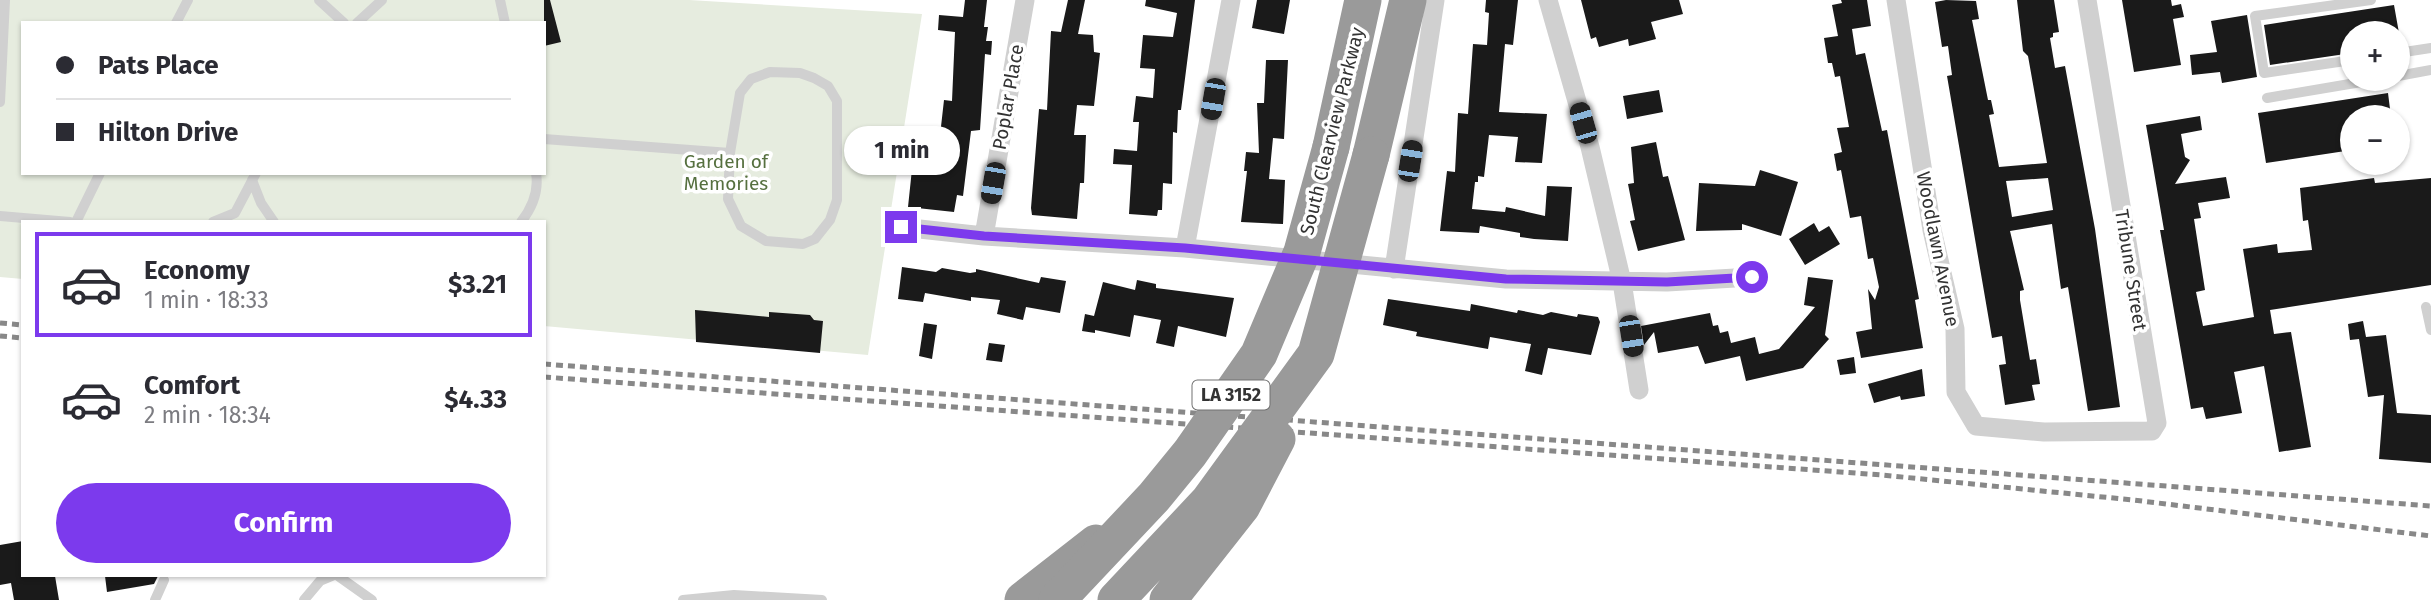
<!DOCTYPE html>
<html lang="en">
<head>
<meta charset="utf-8">
<style>
	body { margin:0; font-family:"Fira Sans",sans-serif; background:#f2f2f3; color:#2b2b33; height:100vh; display:flex; flex-direction:column; font-size:26px; white-space:nowrap }
	* { box-sizing:border-box; margin:0 }
	p { font-size:23px; color:#7c7c81 }
	.icon { flex:none; width:38px; height:38px; fill:none; stroke:currentColor; stroke-width:2; stroke-linecap:round; stroke-linejoin:round }
	.map { position:relative; flex:1; overflow:hidden }
	.drawer { position:absolute; left:21px; top:220px; width:525px; height:357px; display:flex; flex-direction:column; background:#fff; border-radius:0px; box-shadow:0 2px 5px #0004 }
	.drawer>* { flex:none }
	.hud { position:absolute; left:21px; top:21px; width:525px; height:154px; border-radius:0px; box-shadow:0 2px 5px #0004; display:grid; align-content:center; height:154px; padding:0 35px; background:#fff }
	.fabs { position:absolute; left:2340px; top:21px; display:grid; gap:14px }
	.fabs a { display:grid; place-items:center; width:70px; height:70px; border-radius:50%; background:#fff; box-shadow:0 2px 5px #0004; font-size:35px }
	.end { position:absolute; width:32px; height:32px; margin:-16px; border:9px solid #7c3aed; background:#fff; box-shadow:0 0 0 4px #fff }
	.from { border-radius:50% }
	.bubble { position:absolute; height:49px; border-radius:24px; background:#fff; box-shadow:0 2px 5px #0004; font-size:23px; font-weight:700; line-height:49px; text-align:center }
	.car { position:absolute; width:21px; height:42px; margin:-21px -10px; border-radius:9px; box-shadow:0 0 5px 2px #0007; background:linear-gradient(#222 24%,#8ab4d8 0 40%,#222 0 76%,#8ab4d8 0 86%,#222 0) }
	.hud b { display:flex; align-items:center; gap:24px; height:66px; font-size:26px }
	.hud b+b { border-top:2px solid #e1e1e2 }
	.hud i { width:18px; height:18px; background:#2b2b33 }
	ul { padding:12px 0 0; list-style:none }
	li { display:flex; align-items:center; gap:21px; height:105px; margin:0 14px 10px; padding:0 21px; border:4px solid transparent; border-radius:0px }
	li div { flex:1 }
	li b { display:block; font-size:26px }
	li em { font-style:normal; font-weight:700 }
	li.active { border-color:#7c3aed }
	li>.icon { width:63px; height:63px; stroke-width:1.5 }
	.cta { display:flex; gap:14px; margin-top:auto; padding:14px 35px }
	.cta a { flex:1; height:80px; border-radius:42px; background:#7c3aed; color:#fff; font-size:28px; font-weight:700; line-height:80px; text-align:center }
	.map>svg:first-child { display:block }
	.green { fill:#e6ecdf; fill-rule:evenodd }
	.building { fill:#1a1a1a; fill-rule:evenodd }
	.lines { fill:none; stroke-linecap:round; stroke-linejoin:round }
	.lane { stroke:#d0d0d0; stroke-width:10 }
	.street { stroke:#d0d0d0; stroke-width:19 }
	.highway { stroke:#9a9a9a; stroke-width:37 }
	.rail { stroke:#888; stroke-width:5; stroke-dasharray:7 5; stroke-linecap:butt }
	.highway-bridge { stroke:#9a9a9a; stroke-width:37 }
	.route { stroke:#7c3aed; stroke-width:9 }
	.labels { text-anchor:middle; dominant-baseline:central; stroke-width:7; stroke-linejoin:round; paint-order:stroke }
	.shield { fill:#fff; stroke:#707070; stroke-width:2 }
	.shield-label { font-size:18px; font-weight:bold; fill:#333 }
	.street-label { font-size:19px; fill:#333; stroke:#fff }
	.park-label { font-size:19px; fill:#56703f; stroke:#fff }
</style>
</head>
<body>
<div class="map">
<svg width="2431" height="600" viewBox="0 0 2431 600">
	<rect width="100%" height="100%" fill="#fff"/>
	<!-- green -->
	<path class="green" d="M 0,0 L 689,0 L 922,14 L 868,355 L 544,326 L 544,222 L 23,222 L 23,279 L 0,277 ZM 23,23 L 544,23 L 544,173 L 23,173 Z"/>
	<!-- building -->
	<path class="building" d="M 544,0 L 550,0 L 561,42 L 544,46 Z
		M 965,0 L 987,0 L 984,27 L 988,27 L 986,41 L 992,41 L 991,55 L 985,54 L 980,130 L 971,131 L 963,196 L 957,195 L 954,212 L 908,207 L 912,169 L 936,171 L 944,100 L 952,101 L 955,32 L 938,30 L 939,15 L 963,17 Z
		M 1068,0 L 1085,0 L 1078,34 L 1093,35 L 1094,52 L 1100,53 L 1094,106 L 1077,105 L 1074,135 L 1086,135 L 1084,183 L 1080,183 L 1077,219 L 1032,215 L 1031,208 L 1039,109 L 1047,110 L 1051,31 L 1061,32 Z
		M 1146,0 L 1195,0 L 1181,110 L 1178,110 L 1177,133 L 1173,132 L 1172,184 L 1163,183 L 1162,210 L 1158,210 L 1157,216 L 1129,214 L 1132,165 L 1113,164 L 1114,149 L 1137,151 L 1139,122 L 1133,122 L 1136,96 L 1153,98 L 1155,69 L 1140,68 L 1143,35 L 1173,37 L 1177,13 L 1145,6 Z
		M 1257,0 L 1290,0 L 1284,34 L 1252,28 Z
		M 1486,0 L 1518,0 L 1513,45 L 1505,44 L 1499,112 L 1547,114 L 1542,163 L 1515,162 L 1518,137 L 1489,135 L 1484,177 L 1478,176 L 1478,182 L 1475,182 L 1472,209 L 1505,212 L 1506,207 L 1545,216 L 1547,186 L 1572,187 L 1568,241 L 1534,239 L 1520,237 L 1520,233 L 1480,226 L 1479,233 L 1440,231 L 1447,171 L 1455,172 L 1458,113 L 1468,114 L 1473,44 L 1487,45 L 1489,13 L 1485,12 Z
		M 1581,0 L 1679,0 L 1683,14 L 1651,22 L 1656,39 L 1629,46 L 1628,39 L 1599,47 L 1596,37 L 1591,39 Z
		M 1841,0 L 1867,0 L 1871,26 L 1852,29 L 1856,55 L 1865,53 L 1882,131 L 1887,130 L 1919,299 L 1915,300 L 1923,348 L 1861,358 L 1856,332 L 1872,329 L 1868,289 L 1875,300 L 1879,287 L 1873,258 L 1868,259 L 1861,216 L 1850,218 L 1841,170 L 1837,171 L 1834,154 L 1842,152 L 1837,128 L 1849,127 L 1840,76 L 1835,77 L 1832,63 L 1828,63 L 1824,38 L 1838,36 L 1832,5 L 1842,3 Z
		M 1946,0 L 1976,1 L 1979,19 L 1972,20 L 1988,100 L 1991,100 L 1994,114 L 1989,115 L 1999,167 L 2047,163 L 2028,56 L 2023,51 L 2017,0 L 2054,0 L 2059,32 L 2053,33 L 2053,37 L 2050,38 L 2055,68 L 2065,66 L 2095,229 L 2120,407 L 2088,411 L 2068,287 L 2061,289 L 2052,224 L 2010,231 L 2024,290 L 2020,291 L 2020,300 L 2030,360 L 2036,359 L 2040,384 L 2032,385 L 2035,400 L 2005,405 L 1999,365 L 2006,364 L 2002,336 L 1992,338 L 1947,76 L 1952,75 L 1948,46 L 1942,47 L 1935,2 ZM 2048,178 L 2053,210 L 2012,217 L 2006,181 Z
		M 2122,0 L 2171,0 L 2172,6 L 2181,4 L 2184,17 L 2173,19 L 2181,65 L 2134,72 Z
		M 2394,5 L 2399,33 L 2352,33 L 2352,53 L 2270,65 L 2264,25 Z
		M 2247,15 L 2257,77 L 2222,83 L 2220,72 L 2192,75 L 2190,55 L 2217,52 L 2211,21 Z
		M 1266,60 L 1288,60 L 1284,139 L 1273,138 L 1269,179 L 1285,180 L 1283,224 L 1241,222 L 1247,171 L 1244,171 L 1246,152 L 1259,153 L 1257,103 L 1264,103 Z
		M 1659,90 L 1663,112 L 1627,119 L 1623,96 Z
		M 2388,93 L 2391,117 L 2352,117 L 2352,150 L 2266,163 L 2258,113 Z
		M 2200,116 L 2202,130 L 2181,134 L 2185,157 L 2190,160 L 2175,184 L 2226,177 L 2230,198 L 2198,203 L 2201,218 L 2194,219 L 2205,290 L 2196,292 L 2203,326 L 2254,317 L 2243,249 L 2277,244 L 2278,253 L 2312,250 L 2308,220 L 2303,221 L 2300,188 L 2374,178 L 2375,183 L 2431,178 L 2431,285 L 2270,310 L 2274,334 L 2291,332 L 2311,447 L 2279,452 L 2264,366 L 2234,372 L 2242,413 L 2206,419 L 2203,407 L 2191,409 L 2160,230 L 2164,230 L 2146,125 Z
		M 1656,142 L 1663,177 L 1668,176 L 1685,240 L 1638,251 L 1630,221 L 1635,220 L 1628,184 L 1634,183 L 1631,147 Z
		M 1760,170 L 1798,182 L 1781,236 L 1742,224 L 1742,230 L 1696,231 L 1699,183 L 1755,186 Z
		M 1814,223 L 1819,232 L 1829,226 L 1840,244 L 1805,265 L 1789,239 Z
		M 902,267 L 936,272 L 942,268 L 970,273 L 976,272 L 976,269 L 1039,283 L 1041,277 L 1066,281 L 1060,313 L 1026,307 L 1023,320 L 997,314 L 1000,300 L 971,297 L 971,301 L 925,293 L 923,302 L 898,299 Z
		M 1808,277 L 1833,280 L 1825,335 L 1829,339 L 1803,368 L 1746,381 L 1740,356 L 1705,364 L 1698,346 L 1658,353 L 1654,332 L 1644,345 L 1641,326 L 1710,313 L 1713,326 L 1718,325 L 1720,333 L 1728,331 L 1731,343 L 1755,337 L 1759,354 L 1779,349 L 1815,307 L 1804,305 Z
		M 1137,280 L 1156,284 L 1156,288 L 1234,298 L 1226,337 L 1178,326 L 1174,347 L 1156,343 L 1161,320 L 1134,315 L 1130,337 L 1095,330 L 1095,333 L 1082,331 L 1085,314 L 1094,316 L 1103,282 L 1135,290 Z
		M 1388,299 L 1470,311 L 1471,304 L 1517,313 L 1518,310 L 1543,315 L 1551,312 L 1577,317 L 1578,314 L 1598,317 L 1600,322 L 1591,355 L 1548,348 L 1542,375 L 1525,371 L 1531,344 L 1490,337 L 1488,349 L 1416,336 L 1417,332 L 1383,325 Z
		M 695,310 L 769,317 L 769,312 L 810,315 L 814,320 L 823,321 L 820,353 L 696,342 Z
		M 2363,321 L 2366,337 L 2386,335 L 2397,413 L 2431,415 L 2431,463 L 2379,459 L 2384,395 L 2368,397 L 2359,339 L 2350,340 L 2348,324 Z
		M 924,323 L 937,325 L 932,359 L 919,356 Z
		M 989,343 L 1005,345 L 1002,362 L 986,360 Z
		M 1854,357 L 1856,373 L 1840,375 L 1837,360 Z
		M 1922,369 L 1925,396 L 1901,400 L 1900,396 L 1874,403 L 1868,384 Z
		M 23,541 L 23,576 L 55,576 L 59,600 L 14,600 L 11,583 L 0,585 L 0,545 Z
		M 105,576 L 158,576 L 154,584 L 107,592 Z"/>
	<g class="lines">
		<!-- lane -->
		<path class="lane" d="M 319,0 L 344,23
			M 500,0 L 505,23
			M 176,23 L 188,0
			M 357,23 L 382,0
			M 2398,53 L 2431,48
			M 2352,60 L 2264,73 L 2255,16 L 2371,0
			M 770,72 L 800,73 L 814,78 L 828,86 L 837,101 L 837,200 L 830,220 L 815,239 L 803,244 L 766,241 L 741,226 L 728,199 L 730,153 L 740,93 L 751,79 Z
			M 2398,76 L 2431,70
			M 2267,98 L 2379,79
			M 0,102 L 5,0
			M 544,139 L 730,153
			M 252,180 L 261,203 L 274,222
			M 0,216 L 70,222
			M 76,222 L 100,173
			M 213,222 L 235,213 L 256,173
			M 521,222 C 532,208 539,191 536,173
			M 2426,307 L 2431,330
			M 338,576 L 372,600
			M 155,600 L 164,580
			M 304,600 L 320,581 L 332,576
			M 683,600 L 734,595 L 822,600"/>
		<!-- street -->
		<path class="street" d="M 1548,0 L 1590,147 L 1622,282 L 1639,390
			M 1896,0 L 1932,230 L 1955,329 L 1956,392 L 1976,426 L 2044,432 L 2152,431 L 2157,423 L 2087,0
			M 901,227 L 984,236 L 1185,248 L 1506,279 L 1667,282 L 1752,277
			M 984,236 L 1025,0
			M 1185,248 L 1231,0
			M 1394,269 L 1435,0"/>
		<!-- highway -->
		<path class="highway" d="M 1331,147 L 1363,0
			M 1371,155 L 1408,0
			M 1023,600 L 1096,543"/>
		<!-- rail -->
		<path class="rail" d="M 0,323 L 23,325
			M 0,336 L 23,338
			M 544,364 L 2431,506
			M 544,377 L 1882,475 L 2133,500 L 2431,536"/>
		<!-- highway-bridge -->
		<path class="highway-bridge" d="M 1057,600 L 1154,497 L 1190,453 L 1259,354 L 1302,252 L 1331,147
			M 1116,600 L 1209,501 L 1316,354 L 1371,155
			M 1168,600 L 1242,506 L 1277,439"/>
	</g>
	<g class="lines">
		<!-- route -->
		<path class="route" d="M 901,227 L 984,236 L 1185,248 L 1506,279 L 1667,282 L 1752,277"/>
	</g>
	<g class="labels">
		<!-- shield labels -->
		<rect class="shield" x="1192.5" y="380.5" width="77" height="29" rx="5"/>
		<g class="shield-label">
			<text x="1231" y="395">LA 3152</text>
		</g>
		<!-- street labels -->
		<g class="street-label">
			<text transform="translate(1008 97) rotate(-80)">Poplar Place</text>
			<text transform="translate(1332 131) rotate(-76)">South Clearview Parkway</text>
			<text transform="translate(1938 249) rotate(79)">Woodlawn Avenue</text>
			<text transform="translate(2131 270) rotate(81)">Tribune Street</text>
		</g>
		<!-- park labels -->
		<g class="park-label">
			<text x="726" y="161">Garden of<tspan x="726" dy="22">Memories</tspan></text>
		</g>
	</g>
</svg>
<div class="fabs">
<a>+</a>
<a>−</a>
</div>
<i class="end from" style="left:1752px;top:277px"></i>
<i class="end" style="left:901px;top:227px"></i>
<div class="bubble" style="left:844px;top:126px;width:116px">1 min</div>
<i class="car" style="left:1213px;top:99px;rotate:190deg"></i>
<i class="car" style="left:1583px;top:123px;rotate:344deg"></i>
<i class="car" style="left:1410px;top:161px;rotate:9deg"></i>
<i class="car" style="left:993px;top:183px;rotate:190deg"></i>
<i class="car" style="left:1631px;top:336px;rotate:171deg"></i>
<div class="hud">
<b><i class="from"></i>Pats Place</b>
<b><i></i>Hilton Drive</b>
</div>
<section class="drawer">
<ul>
<li class="active"><svg class="icon" aria-label="car" viewBox="0 0 24 24"><path d="M5 17H2v-5l4-1 3-4h7l3 4 3 1v5h-3M9 17h6M6 11h13"/><circle cx="7" cy="17" r="2"/><circle cx="17" cy="17" r="2"/></svg><div><b>Economy</b><p>1 min · 18:33</p></div><em>$3.21</em></li>
<li><svg class="icon" aria-label="car" viewBox="0 0 24 24"><path d="M5 17H2v-5l4-1 3-4h7l3 4 3 1v5h-3M9 17h6M6 11h13"/><circle cx="7" cy="17" r="2"/><circle cx="17" cy="17" r="2"/></svg><div><b>Comfort</b><p>2 min · 18:34</p></div><em>$4.33</em></li>
</ul>
<div class="cta"><a>Confirm</a></div>
</section>
</div>
</body>
</html>
